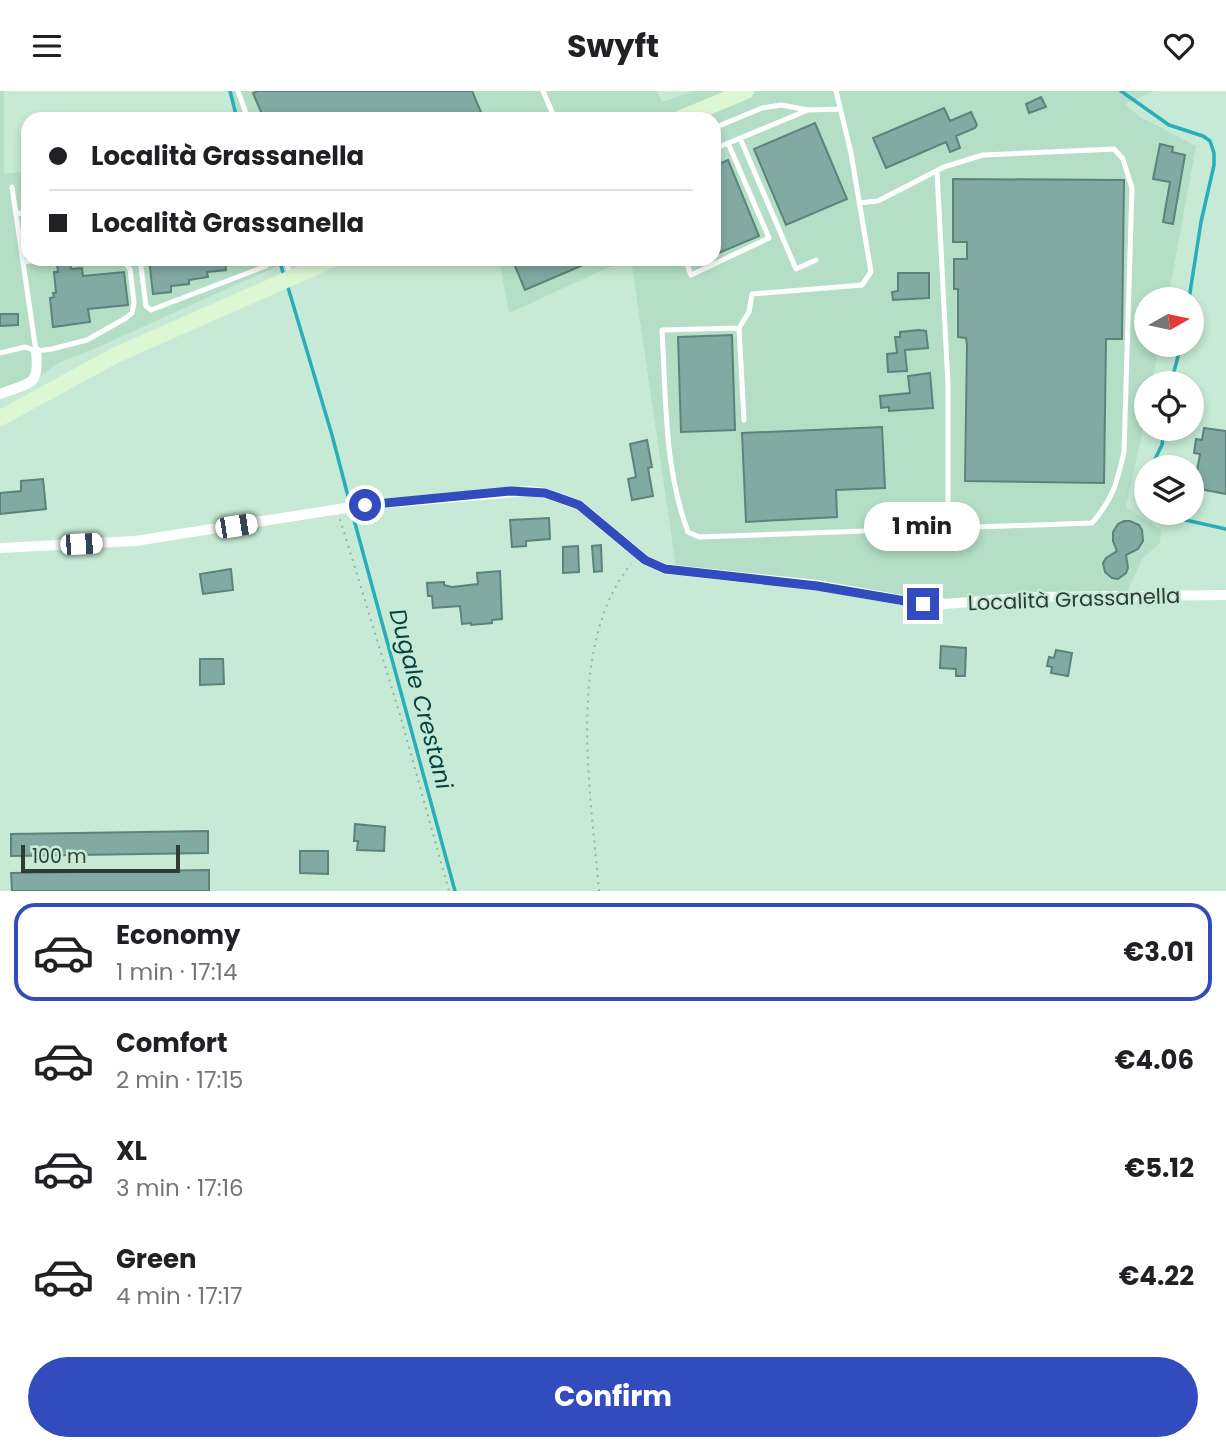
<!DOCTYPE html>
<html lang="en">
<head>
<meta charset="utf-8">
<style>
	body { margin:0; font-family:Poppins,sans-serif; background:#f2f2f2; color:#202124; height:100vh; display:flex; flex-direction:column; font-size:26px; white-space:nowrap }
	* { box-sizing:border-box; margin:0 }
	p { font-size:23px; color:#757577 }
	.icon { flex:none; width:38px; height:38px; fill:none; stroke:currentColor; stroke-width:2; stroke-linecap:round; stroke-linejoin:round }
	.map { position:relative; height:800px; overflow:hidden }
	.sheet { display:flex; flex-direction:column; background:#fff; flex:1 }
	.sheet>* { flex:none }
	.hud { position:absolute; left:21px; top:21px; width:700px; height:154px; border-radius:21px; box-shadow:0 4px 10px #0003; display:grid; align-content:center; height:154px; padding:0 28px; background:#fff }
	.needle { width:46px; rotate:81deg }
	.tools { position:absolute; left:1134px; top:196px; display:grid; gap:14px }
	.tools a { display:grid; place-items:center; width:70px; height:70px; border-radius:50%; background:#fff; box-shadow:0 4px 10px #0003; font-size:35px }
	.scale { position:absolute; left:21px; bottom:18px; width:159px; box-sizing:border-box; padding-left:7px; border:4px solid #2e3c34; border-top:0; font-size:19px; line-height:24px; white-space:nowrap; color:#2e3c34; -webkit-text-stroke:5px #c6ead5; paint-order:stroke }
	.end { position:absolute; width:32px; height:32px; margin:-16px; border:9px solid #324bbd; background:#fff; box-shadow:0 0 0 4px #fff }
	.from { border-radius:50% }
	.bubble { position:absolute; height:49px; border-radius:24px; background:#fff; box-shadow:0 4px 10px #0003; font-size:23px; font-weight:700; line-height:49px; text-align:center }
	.car { position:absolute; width:21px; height:42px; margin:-21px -10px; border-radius:9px; box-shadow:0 0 5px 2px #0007; background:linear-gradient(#fff 24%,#345 0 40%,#fff 0 76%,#345 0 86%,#fff 0) }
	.hud b { display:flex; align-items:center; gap:24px; height:66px; font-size:26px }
	.hud b+b { border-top:2px solid #e0e0e0 }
	.hud i { width:18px; height:18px; background:#202124 }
	ul { padding:12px 0 0; list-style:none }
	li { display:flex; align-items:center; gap:21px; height:98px; margin:0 14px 10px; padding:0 14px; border:4px solid transparent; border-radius:21px }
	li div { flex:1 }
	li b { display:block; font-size:26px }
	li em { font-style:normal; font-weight:700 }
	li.selected { border-color:#324bbd }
	li>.icon { width:63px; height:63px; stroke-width:1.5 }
	.primary-button { display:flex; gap:14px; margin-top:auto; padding:14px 28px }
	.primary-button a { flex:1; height:80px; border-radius:42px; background:#324bbd; color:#fff; font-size:28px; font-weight:700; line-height:80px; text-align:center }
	header { display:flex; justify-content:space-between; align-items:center; height:91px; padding:0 28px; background:#fff; font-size:32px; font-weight:700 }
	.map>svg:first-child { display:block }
	.built { fill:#b4dfc6 }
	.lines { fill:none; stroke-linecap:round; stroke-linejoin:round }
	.stream { stroke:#27aeb9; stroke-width:3.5 }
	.building { fill:#81aaa2; stroke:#5b837b; stroke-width:2 }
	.path { stroke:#97b5a4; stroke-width:2; stroke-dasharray:2 5; stroke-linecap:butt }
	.service { stroke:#fff; stroke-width:5 }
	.minor { stroke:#fff; stroke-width:10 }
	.secondary { stroke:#ddf6d4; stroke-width:16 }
	.route { stroke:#324bbd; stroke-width:9 }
	.labels { text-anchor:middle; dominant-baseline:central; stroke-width:5; stroke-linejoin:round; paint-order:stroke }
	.street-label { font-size:21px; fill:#2e3c34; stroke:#c6ead5 }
	.water-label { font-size:23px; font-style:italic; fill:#023f43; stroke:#c6ead5 }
</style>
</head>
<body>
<header><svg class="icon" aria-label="menu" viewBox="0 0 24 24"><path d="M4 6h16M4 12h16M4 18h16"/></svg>Swyft<svg class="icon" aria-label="heart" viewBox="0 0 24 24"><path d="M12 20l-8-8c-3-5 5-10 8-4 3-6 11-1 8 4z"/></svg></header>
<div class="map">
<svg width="1226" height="800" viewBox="0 0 1226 800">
	<rect width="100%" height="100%" fill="#c6ead5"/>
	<!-- built -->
	<path class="built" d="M 0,0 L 4,0 L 4,83 L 28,80 L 28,168 L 293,168 L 87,261 L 58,272 L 34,290 L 0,303 Z
		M 230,0 L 657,0 L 662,11 L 693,0 L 1154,0 L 1125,13 L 1140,26 L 1196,55 L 1168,208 L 1146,208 L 1146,254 L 1159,254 L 1152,292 L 1146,292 L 1146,325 L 1126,416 L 1161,439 L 1160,452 L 1142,468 L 1123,510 L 1030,511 L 925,519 L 814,499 L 677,483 L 631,168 L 714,168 L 714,28 L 237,28 Z
		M 499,168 L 627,168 L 509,222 Z"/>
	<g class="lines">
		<!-- stream -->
		<path class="stream" d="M 230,0 L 237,28
			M 1121,0 L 1169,34 L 1203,45 L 1210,50 L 1214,62 L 1214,74 L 1201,131 L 1189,208
			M 279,168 L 284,185
			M 287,193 L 332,344 L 349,409
			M 1171,292 L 1181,254
			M 1151,376 L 1162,354 L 1164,338
			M 1146,392 L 1142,413 L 1146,419
			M 1154,422 L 1226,438
			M 353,425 L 455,800"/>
	</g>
	<!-- building -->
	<path class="building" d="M 258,0 L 472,0 L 484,28 L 264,28 L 253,2 Z
		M 1041,6 L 1046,16 L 1029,22 L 1026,13 Z
		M 944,17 L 950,30 L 971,21 L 977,34 L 975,37 L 956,45 L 960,57 L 950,61 L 946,51 L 886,77 L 873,47 Z
		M 815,32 L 847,108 L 786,134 L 754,58 Z
		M 1160,53 L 1173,56 L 1172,61 L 1185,64 L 1173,133 L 1163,131 L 1170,91 L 1153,88 Z
		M 728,69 L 759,145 L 714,164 L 714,75 Z
		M 953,88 L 1124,89 L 1122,248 L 1106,248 L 1104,392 L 965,390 L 967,254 L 966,247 L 958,246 L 958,198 L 954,198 L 954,168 L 967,168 L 967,151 L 953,151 Z
		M 149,168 L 225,168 L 226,179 L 207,181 L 208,186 L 189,189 L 189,193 L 171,195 L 171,201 L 153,203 Z
		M 512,168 L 597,168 L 525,199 Z
		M 70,171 L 71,178 L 82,177 L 83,185 L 124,181 L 128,214 L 88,218 L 90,231 L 53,236 L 50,207 L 54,206 L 53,202 L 56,202 L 54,181 L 58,181 L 57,173 Z
		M 898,182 L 929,182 L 929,207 L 893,209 L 892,201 L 898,200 Z
		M 0,223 L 18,223 L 18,234 L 0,235 Z
		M 919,239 L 926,240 L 928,257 L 905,259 L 907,280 L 888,281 L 887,263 L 897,262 L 895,246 L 900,246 L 900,241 Z
		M 732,244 L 735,339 L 681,341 L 678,246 Z
		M 930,282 L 933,317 L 889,320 L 889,316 L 881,317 L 880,305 L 910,302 L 908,285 Z
		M 882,336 L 885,397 L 836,399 L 837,426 L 746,431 L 742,342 Z
		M 1204,337 L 1226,340 L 1226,403 L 1194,397 L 1200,363 L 1194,362 L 1196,348 L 1202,349 Z
		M 647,349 L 652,376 L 648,377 L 653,405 L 632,409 L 628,388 L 636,386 L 630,353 Z
		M 43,388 L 46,418 L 0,423 L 0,402 L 21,400 L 21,390 Z
		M 549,427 L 550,448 L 526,450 L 526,455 L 512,456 L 510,429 Z
		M 1124,430 L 1130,430 L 1139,434 L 1142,439 L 1143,450 L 1138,458 L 1126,464 L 1128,477 L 1126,482 L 1118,488 L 1112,487 L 1105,481 L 1103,472 L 1106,467 L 1117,460 L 1113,450 L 1113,441 L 1118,433 Z
		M 601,454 L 602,480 L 594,481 L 592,455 Z
		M 578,455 L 579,481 L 563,482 L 563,456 Z
		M 231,478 L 233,499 L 203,503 L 200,483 Z
		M 500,480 L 502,528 L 492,529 L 492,532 L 471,534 L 471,532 L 462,533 L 460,515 L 433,517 L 432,505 L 428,505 L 427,492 L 444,491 L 444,494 L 452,496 L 478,493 L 477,482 Z
		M 941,555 L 966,557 L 965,585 L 956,585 L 956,578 L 940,577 Z
		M 1056,559 L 1072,562 L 1068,585 L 1051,582 L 1052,576 L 1047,575 L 1049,566 L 1054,567 Z
		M 200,568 L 223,568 L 224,593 L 200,594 Z
		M 355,733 L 385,736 L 384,760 L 357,759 L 358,750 L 354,750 Z
		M 208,740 L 208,762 L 11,765 L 11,743 Z
		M 300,760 L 328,760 L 328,783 L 300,782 Z
		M 209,779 L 209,800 L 12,800 L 11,782 Z"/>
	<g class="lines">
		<!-- path -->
		<path class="path" d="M 340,428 L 400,624 L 449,800
			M 599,800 C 591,703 565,554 631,473"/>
		<!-- service -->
		<path class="service" d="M 238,0 L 248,28
			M 543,0 L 555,28
			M 836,0 L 851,62 L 871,181 L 862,194 L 752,203 L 749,221 L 739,237 L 662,239 C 666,306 664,377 688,441 L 699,446 L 892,439
			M 714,37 L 762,17 L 781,14 L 808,19 L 840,18
			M 740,47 L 796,178 L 816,169
			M 714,58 L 808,19
			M 12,96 L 36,260
			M 859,112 L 878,110 L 944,76 L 983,64 L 1114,58 L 1123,68 L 1132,97 L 1124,361 C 1117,392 1113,408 1092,432 L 948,437 L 948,294 L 937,80
			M 16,123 L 28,121
			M 79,168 L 82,170 L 112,168
			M 140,168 L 146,215 L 151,219 L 266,175 L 271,168
			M 285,168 L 291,184
			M 685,168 L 691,184 L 769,147 L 728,52
			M 23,171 L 51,168
			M 739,237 L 744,329
			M 0,262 L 25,256 L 36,260 L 52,258 L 87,249 L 126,227 L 132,222 L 134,212 L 130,178 L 124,170 L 118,168"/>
		<!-- minor -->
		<path class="minor" d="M 0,303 C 30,291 40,296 36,260
			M 0,457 L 135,450 L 365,414 L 528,400 L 545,402 L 579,414 L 645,469 L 665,478 L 817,494 L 923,513
			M 923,507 L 944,513 L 1036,506 L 1226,504"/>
		<!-- secondary -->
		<path class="secondary" d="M 679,28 L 746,0
			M 0,327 L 116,264 L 334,168"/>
	</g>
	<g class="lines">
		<!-- route -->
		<path class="route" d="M 365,414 L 511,400 L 545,402 L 579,414 L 645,469 L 665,478 L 817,495 L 923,513"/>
	</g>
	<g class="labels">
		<!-- street labels -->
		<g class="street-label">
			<text transform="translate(1074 508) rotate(-2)">Località Grassanella</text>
		</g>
		<!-- water labels -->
		<g class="water-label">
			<text transform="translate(421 608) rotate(75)">Dugale Crestani</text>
		</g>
	</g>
</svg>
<div class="tools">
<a><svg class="needle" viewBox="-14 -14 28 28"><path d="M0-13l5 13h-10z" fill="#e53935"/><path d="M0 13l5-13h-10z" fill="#757577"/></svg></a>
<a><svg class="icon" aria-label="locate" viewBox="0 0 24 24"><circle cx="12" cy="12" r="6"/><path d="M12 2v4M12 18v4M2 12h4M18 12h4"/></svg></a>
<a><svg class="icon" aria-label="layers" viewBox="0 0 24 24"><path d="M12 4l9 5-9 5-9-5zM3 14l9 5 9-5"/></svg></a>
</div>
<div class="scale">100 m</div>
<i class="end from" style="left:365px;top:414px"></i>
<i class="end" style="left:923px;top:513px"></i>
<div class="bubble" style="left:864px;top:411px;width:116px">1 min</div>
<i class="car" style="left:236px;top:435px;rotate:81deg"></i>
<i class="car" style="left:81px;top:453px;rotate:87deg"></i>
<div class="hud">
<b><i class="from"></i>Località Grassanella</b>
<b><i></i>Località Grassanella</b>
</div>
</div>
<section class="sheet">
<ul>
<li class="selected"><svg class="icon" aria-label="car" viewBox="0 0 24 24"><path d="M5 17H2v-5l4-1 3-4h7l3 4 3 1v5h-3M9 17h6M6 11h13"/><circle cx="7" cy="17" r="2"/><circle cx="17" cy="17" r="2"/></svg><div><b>Economy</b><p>1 min · 17:14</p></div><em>€3.01</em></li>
<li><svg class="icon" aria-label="car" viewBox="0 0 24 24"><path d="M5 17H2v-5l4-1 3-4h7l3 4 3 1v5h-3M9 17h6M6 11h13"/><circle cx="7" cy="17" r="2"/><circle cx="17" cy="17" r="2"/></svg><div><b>Comfort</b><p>2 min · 17:15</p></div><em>€4.06</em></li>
<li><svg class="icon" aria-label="car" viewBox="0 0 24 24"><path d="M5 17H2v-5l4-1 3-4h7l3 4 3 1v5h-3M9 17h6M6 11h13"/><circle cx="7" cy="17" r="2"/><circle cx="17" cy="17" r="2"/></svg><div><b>XL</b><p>3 min · 17:16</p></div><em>€5.12</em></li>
<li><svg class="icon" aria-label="car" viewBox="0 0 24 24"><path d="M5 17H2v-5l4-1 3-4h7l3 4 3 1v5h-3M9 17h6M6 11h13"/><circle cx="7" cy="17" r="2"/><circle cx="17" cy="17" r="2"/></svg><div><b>Green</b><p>4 min · 17:17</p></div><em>€4.22</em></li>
</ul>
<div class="primary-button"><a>Confirm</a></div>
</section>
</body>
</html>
